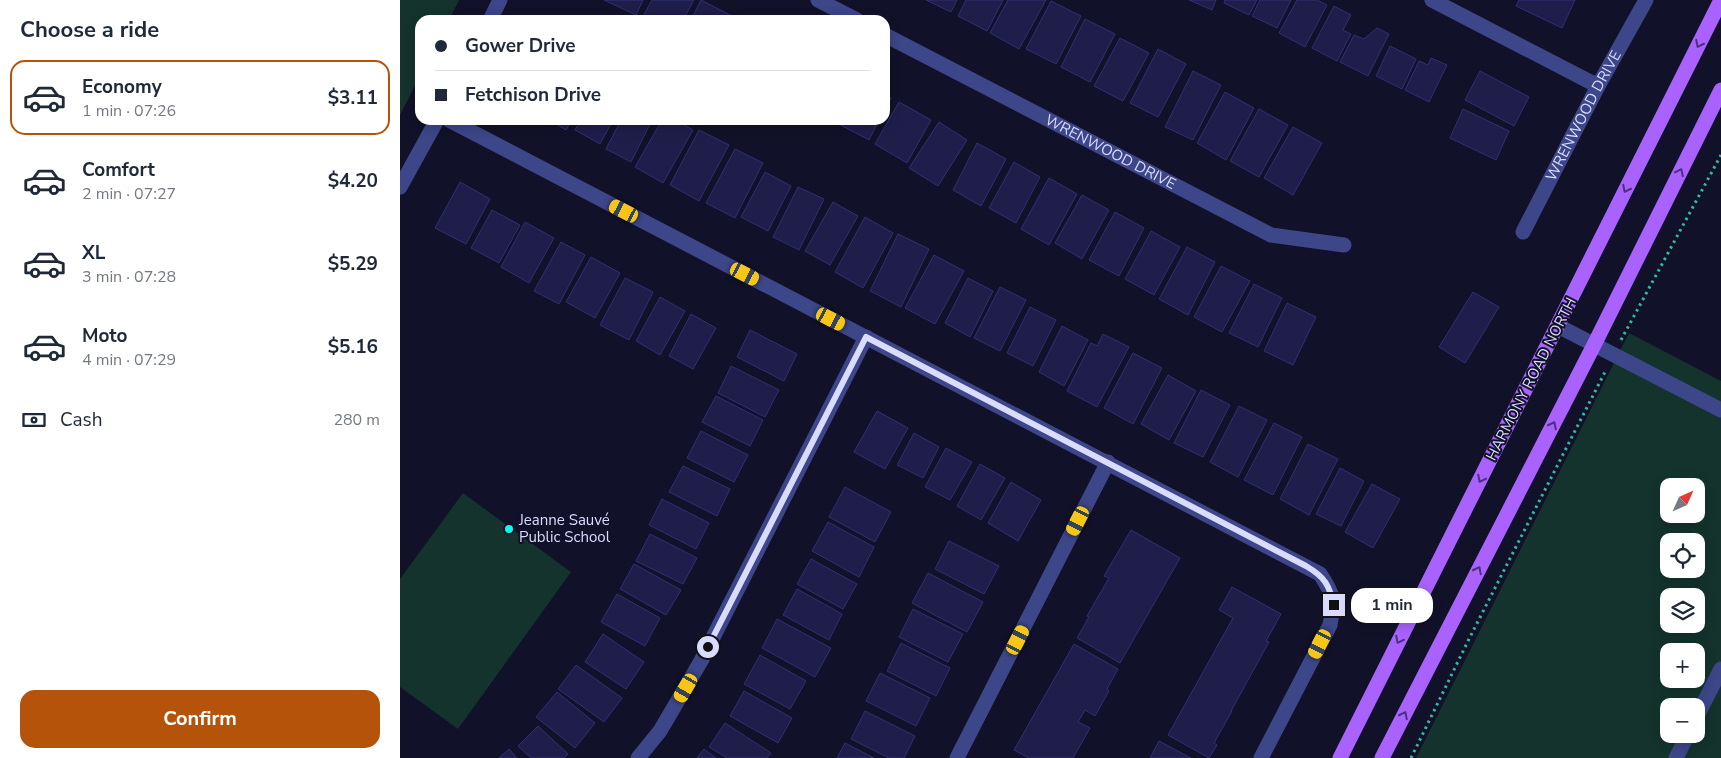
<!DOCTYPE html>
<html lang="en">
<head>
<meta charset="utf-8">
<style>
	body { margin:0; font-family:"Nunito Sans",sans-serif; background:#f6f6f7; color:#1f2937; height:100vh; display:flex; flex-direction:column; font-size:19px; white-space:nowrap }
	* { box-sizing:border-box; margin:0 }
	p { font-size:16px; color:#747a83 }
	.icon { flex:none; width:28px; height:28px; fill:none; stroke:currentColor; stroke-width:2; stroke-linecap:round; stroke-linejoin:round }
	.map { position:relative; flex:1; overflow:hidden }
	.sheet { display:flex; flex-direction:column; background:#fff; width:400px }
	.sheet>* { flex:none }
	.guide { position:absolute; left:15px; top:15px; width:475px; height:110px; border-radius:15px; box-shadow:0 2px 12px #0003; display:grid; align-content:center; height:110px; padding:0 20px; background:#fff }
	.needle { width:32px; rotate:45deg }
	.tools { position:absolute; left:1260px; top:478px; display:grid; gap:10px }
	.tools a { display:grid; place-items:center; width:45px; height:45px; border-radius:10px; background:#fff; box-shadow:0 2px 12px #0003; font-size:25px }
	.end { position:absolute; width:22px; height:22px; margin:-11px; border:6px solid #dadcff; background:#111; box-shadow:0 0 0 2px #111 }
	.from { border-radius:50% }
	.bubble { position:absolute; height:35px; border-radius:15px; background:#fff; box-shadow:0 2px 12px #0003; font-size:16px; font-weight:700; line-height:35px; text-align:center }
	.car { position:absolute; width:15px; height:30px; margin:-15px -8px; border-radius:6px; box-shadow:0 0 4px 1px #0007; background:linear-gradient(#f5c518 24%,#345 0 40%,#f5c518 0 76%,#345 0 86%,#f5c518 0) }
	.guide b { display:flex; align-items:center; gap:18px; height:48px; font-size:19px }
	.guide b+b { border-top:1px solid #e0e1e3 }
	.guide i { width:12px; height:12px; background:#1f2937 }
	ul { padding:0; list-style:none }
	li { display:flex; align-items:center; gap:15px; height:75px; margin:0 10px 8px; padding:0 10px; border:2px solid transparent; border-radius:15px }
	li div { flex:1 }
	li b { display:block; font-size:19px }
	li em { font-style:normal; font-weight:700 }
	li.current { border-color:#b45309 }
	li>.icon { width:45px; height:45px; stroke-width:1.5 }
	h2 { padding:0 20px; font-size:22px; line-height:60px }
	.pay { display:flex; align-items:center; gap:12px; height:55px; padding:0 20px; font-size:19px }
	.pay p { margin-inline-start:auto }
	.action { display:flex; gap:10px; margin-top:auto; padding:10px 20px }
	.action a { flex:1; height:58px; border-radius:15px; background:#b45309; color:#fff; font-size:20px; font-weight:700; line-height:58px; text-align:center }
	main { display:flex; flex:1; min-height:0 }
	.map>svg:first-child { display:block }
	.green { fill:#14332d; fill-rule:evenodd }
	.building { fill:#1f1d4a; stroke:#322f76 }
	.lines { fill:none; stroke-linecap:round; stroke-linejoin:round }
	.path { stroke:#32bb9b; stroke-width:3; stroke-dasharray:2.5 4; stroke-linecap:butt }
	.minor { stroke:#3c4688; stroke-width:15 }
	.major { stroke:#a962fd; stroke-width:15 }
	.oneway { stroke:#4e317e }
	.route { stroke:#dadcff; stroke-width:6 }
	.poi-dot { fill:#08fcec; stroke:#111129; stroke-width:2 }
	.labels { text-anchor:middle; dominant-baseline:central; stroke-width:4; stroke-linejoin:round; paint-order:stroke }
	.street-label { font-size:15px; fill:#dadcff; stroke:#111129 }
	.poi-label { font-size:15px; fill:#dadcff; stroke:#111129; text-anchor:start }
</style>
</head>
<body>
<main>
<section class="sheet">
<h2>Choose a ride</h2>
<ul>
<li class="current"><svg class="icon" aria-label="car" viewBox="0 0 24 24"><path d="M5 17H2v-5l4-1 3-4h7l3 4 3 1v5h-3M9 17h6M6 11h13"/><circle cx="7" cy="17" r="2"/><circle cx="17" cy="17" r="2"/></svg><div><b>Economy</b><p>1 min · 07:26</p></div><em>$3.11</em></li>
<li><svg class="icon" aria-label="car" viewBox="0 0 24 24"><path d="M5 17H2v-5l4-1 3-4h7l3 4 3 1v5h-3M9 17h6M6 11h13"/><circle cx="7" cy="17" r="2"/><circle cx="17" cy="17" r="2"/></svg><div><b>Comfort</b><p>2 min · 07:27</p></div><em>$4.20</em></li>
<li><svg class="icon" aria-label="car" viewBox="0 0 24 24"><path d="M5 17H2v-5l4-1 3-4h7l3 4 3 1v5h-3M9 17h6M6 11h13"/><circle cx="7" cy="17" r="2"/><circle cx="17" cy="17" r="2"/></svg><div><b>XL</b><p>3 min · 07:28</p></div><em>$5.29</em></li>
<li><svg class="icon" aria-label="car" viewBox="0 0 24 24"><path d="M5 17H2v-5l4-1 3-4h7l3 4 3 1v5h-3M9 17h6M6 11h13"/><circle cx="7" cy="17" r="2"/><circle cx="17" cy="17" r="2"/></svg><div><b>Moto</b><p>4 min · 07:29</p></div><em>$5.16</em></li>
</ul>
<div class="pay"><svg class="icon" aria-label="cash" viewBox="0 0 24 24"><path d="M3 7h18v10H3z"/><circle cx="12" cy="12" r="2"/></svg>Cash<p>280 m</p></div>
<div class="action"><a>Confirm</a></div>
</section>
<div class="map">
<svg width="1321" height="758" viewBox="0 0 1321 758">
	<rect width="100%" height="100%" fill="#111129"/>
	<!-- green -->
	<path class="green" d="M 0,0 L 59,0 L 49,20 L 20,20 L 20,76 L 0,115 Z
		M 1229,333 L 1321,381 L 1321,758 L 1016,758 ZM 1269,486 L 1296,486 L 1296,514 L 1269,514 ZM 1269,541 L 1296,541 L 1296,569 L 1269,569 ZM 1269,596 L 1296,596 L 1296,624 L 1269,624 ZM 1269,651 L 1296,651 L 1296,679 L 1269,679 ZM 1269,706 L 1296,706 L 1296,734 L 1269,734 Z
		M 63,493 L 171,572 L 58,729 L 0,687 L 0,579 Z"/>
	<!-- building -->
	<path class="building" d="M 204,0 L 243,0 L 236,15 Z
		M 252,0 L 294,0 L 283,20 L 241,20 Z
		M 301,0 L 334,17 L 332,20 L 291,20 Z
		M 526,0 L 557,0 L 551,12 Z
		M 566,0 L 603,0 L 587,31 L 558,16 Z
		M 608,0 L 646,0 L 619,49 L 590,33 Z
		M 789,0 L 816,0 L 812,10 Z
		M 825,0 L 857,0 L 849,15 L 824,3 Z
		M 860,0 L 891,0 L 877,28 L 852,16 Z
		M 897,0 L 917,0 L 927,5 L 905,47 L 879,33 Z
		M 1119,0 L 1175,0 L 1162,28 L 1116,6 Z
		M 651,1 L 681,16 L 656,64 L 626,49 Z
		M 934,6 L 951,15 L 943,30 L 951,34 L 937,61 L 912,48 Z
		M 685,19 L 715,34 L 690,82 L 661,67 Z
		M 977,28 L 989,34 L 968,76 L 940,62 L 954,35 L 964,39 Z
		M 720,38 L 749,53 L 723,101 L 694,86 Z
		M 990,46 L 1016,59 L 1002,89 L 976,76 Z
		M 758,49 L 786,64 L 758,117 L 730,103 Z
		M 1031,58 L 1047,65 L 1029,102 L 1005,90 L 1019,61 L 1028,65 Z
		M 793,71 L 821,85 L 793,140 L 765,127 Z
		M 1080,71 L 1129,97 L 1114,126 L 1065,100 Z
		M 825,92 L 854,108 L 826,160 L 797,143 Z
		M 485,94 L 491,98 L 485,109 Z
		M 499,102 L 531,120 L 507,163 L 475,144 Z
		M 859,109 L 888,125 L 859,177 L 830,161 Z
		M 1063,109 L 1109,131 L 1096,160 L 1050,138 Z
		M 149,120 L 172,120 L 166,130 Z
		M 181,120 L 213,120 L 200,144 L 175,130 Z
		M 221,120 L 252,120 L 231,162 L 206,149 Z
		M 262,120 L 276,120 L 293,130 L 263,183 L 235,167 Z
		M 436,120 L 479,120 L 469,140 L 435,122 Z
		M 539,122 L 567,140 L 538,186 L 509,168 Z
		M 893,127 L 922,143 L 893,195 L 864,178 Z
		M 299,130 L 329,145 L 299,201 L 270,185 Z
		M 577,143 L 606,159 L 581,206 L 553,190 Z
		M 335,149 L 363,163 L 335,218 L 306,203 Z
		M 614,162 L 640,177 L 616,223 L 589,208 Z
		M 365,172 L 391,186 L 368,231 L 341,217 Z
		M 649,178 L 677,194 L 649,245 L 621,229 Z
		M 60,182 L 90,199 L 66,244 L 35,228 Z
		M 398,187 L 424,199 L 399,250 L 373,237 Z
		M 682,195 L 709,210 L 682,259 L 655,243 Z
		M 433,202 L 458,216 L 430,265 L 405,251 Z
		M 92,210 L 120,225 L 99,263 L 71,248 Z
		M 715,212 L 744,228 L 719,276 L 689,260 Z
		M 465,217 L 493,233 L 463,288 L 435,272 Z
		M 125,222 L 154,238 L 129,283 L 101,267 Z
		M 751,231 L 780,247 L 754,295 L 725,279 Z
		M 498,234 L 529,249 L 501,307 L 470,291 Z
		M 161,242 L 185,255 L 159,304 L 134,291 Z
		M 787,247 L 815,262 L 788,315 L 759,299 Z
		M 534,255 L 564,271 L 535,324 L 505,308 Z
		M 191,257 L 220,273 L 195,318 L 166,302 Z
		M 821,266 L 850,281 L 822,332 L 794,317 Z
		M 225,278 L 253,292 L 229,340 L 200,325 Z
		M 568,278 L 593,291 L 570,337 L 545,323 Z
		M 854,284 L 882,298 L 858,347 L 829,333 Z
		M 600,287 L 626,300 L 600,351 L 574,338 Z
		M 1073,292 L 1099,307 L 1065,363 L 1039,347 Z
		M 260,297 L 285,311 L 260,355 L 236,341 Z
		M 887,303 L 916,317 L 893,365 L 864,351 Z
		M 630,307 L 656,320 L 633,366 L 607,353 Z
		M 291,314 L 316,328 L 293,369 L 269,356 Z
		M 662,326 L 688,340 L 664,386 L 639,372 Z
		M 350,330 L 397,354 L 384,381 L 337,357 Z
		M 703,334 L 729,347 L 697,407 L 667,391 L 691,343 L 697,346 Z
		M 733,353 L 762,368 L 733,424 L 704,408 Z
		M 331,366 L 379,390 L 365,417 L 318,393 Z
		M 768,375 L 796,391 L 769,440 L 741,424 Z
		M 801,390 L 830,405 L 803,457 L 774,443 Z
		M 316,396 L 363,420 L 350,446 L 302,422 Z
		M 839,406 L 867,420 L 838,477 L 810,462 Z
		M 477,411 L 508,428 L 485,469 L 454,452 Z
		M 874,423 L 902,437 L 873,495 L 844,480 Z
		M 301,431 L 348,455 L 334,482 L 287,458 Z
		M 514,433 L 539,447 L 523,478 L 497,465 Z
		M 908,444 L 938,459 L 909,515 L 880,499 Z
		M 546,448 L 572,462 L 550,500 L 525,487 Z
		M 580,464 L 605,478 L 581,520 L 557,506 Z
		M 283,466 L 330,489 L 317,516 L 269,492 Z
		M 940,468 L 964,481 L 941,526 L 916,514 Z
		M 611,482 L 641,500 L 618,541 L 588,523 Z
		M 972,484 L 1000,499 L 973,548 L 945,532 Z
		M 445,487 L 491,512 L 475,542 L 429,517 Z
		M 262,499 L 309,523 L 296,549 L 249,525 Z
		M 428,522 L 474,547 L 459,577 L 412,551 Z
		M 731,530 L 780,558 L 720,663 L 677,638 L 689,617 L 687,616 L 709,578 L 704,576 Z
		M 250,534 L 297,558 L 283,584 L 236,561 Z
		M 549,541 L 599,566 L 584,594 L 535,569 Z
		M 411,559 L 457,584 L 443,609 L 397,584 Z
		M 234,564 L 281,590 L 266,615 L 220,589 Z
		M 528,573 L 583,602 L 567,632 L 512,603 Z
		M 832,587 L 881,614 L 866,641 L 869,642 L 831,711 L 832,711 L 814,743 L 817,745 L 809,758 L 768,735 L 833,618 L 819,610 Z
		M 397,589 L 442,614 L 429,640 L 383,615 Z
		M 217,594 L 260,618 L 245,646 L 201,622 Z
		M 513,609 L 563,634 L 548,662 L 499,637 Z
		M 377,619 L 431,648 L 415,677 L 362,648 Z
		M 203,634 L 244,662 L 226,689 L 185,662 Z
		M 501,643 L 550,668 L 536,696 L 487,671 Z
		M 674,644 L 718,669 L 707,689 L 709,691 L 695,716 L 685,710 L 678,722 L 690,728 L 673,758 L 629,758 L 614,750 Z
		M 360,655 L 406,681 L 390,709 L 344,684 Z
		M 176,665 L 222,698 L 204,722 L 158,689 Z
		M 480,673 L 530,698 L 516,726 L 466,701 Z
		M 344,691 L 392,718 L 378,743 L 330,716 Z
		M 157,692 L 195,723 L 175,748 L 136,717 Z
		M 465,711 L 515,736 L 504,758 L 489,758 L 451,739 Z
		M 325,723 L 371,753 L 367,758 L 327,758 L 309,747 Z
		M 138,726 L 168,754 L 164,758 L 131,758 L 118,746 Z
		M 759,741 L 791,758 L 750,758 Z
		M 445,743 L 474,758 L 437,758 Z
		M 109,749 L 117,758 L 99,758 Z
		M 304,749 L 316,758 L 297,758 Z"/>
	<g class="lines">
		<!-- path -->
		<path class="path" d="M 1221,340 L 1321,155
			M 1011,758 L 1069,639 L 1206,370"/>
		<!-- minor -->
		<g class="minor">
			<path d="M 418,0 L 457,20"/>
			<path d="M 1032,0 L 1198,86"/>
			<path d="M 90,20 L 100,0"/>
			<path id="s1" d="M 485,35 L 871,235 L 944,245"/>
			<path d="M 49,120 L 920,574 C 934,595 935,600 930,625 L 861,758"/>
			<path d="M 0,187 L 37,120"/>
			<path id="s2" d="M 1123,232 L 1198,86 L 1246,0"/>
			<path d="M 1158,326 L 1321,410"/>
			<path d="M 1296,718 L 1321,669"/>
			<path d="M 238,758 L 260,731 L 301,661 L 466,337"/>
			<path d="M 557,758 L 708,462"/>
			<path d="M 1276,758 L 1288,734"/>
		</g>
		<!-- major -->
		<path class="major" d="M 940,758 L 1321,0
			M 982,758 L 1194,345 L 1321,90"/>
	</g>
	<!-- one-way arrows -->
	<defs><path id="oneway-chevron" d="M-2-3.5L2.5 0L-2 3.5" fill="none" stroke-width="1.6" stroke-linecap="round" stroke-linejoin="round" transform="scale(1.25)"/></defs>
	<g class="oneway">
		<use href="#oneway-chevron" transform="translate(1299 44) rotate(117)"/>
		<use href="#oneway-chevron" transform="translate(1280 172) rotate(-64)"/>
		<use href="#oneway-chevron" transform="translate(1226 189) rotate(117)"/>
		<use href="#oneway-chevron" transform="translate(1153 425) rotate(-63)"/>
		<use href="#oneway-chevron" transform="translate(1081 479) rotate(117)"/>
		<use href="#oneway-chevron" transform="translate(1078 570) rotate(-63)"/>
		<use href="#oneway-chevron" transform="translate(999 640) rotate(117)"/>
		<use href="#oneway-chevron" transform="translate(1004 715) rotate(-63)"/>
	</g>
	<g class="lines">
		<!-- route -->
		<path class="route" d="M 308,647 L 466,337 L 906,566 C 925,577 929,585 934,605"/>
	</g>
	<!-- markers -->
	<circle class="poi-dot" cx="109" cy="529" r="5"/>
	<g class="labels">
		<!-- street labels -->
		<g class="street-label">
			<text stroke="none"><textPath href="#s2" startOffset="131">WRENWOOD DRIVE</textPath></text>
			<text stroke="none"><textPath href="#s1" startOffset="254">WRENWOOD DRIVE</textPath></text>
			<text transform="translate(1131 379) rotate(-63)">HARMONY ROAD NORTH</text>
		</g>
		<!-- poi labels -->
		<g class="poi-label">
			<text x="119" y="520">Jeanne Sauvé<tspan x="119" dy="17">Public School</tspan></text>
		</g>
	</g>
</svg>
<div class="tools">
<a><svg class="needle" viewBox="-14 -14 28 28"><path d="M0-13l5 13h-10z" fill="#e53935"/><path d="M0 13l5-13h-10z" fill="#747a83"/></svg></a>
<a><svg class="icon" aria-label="locate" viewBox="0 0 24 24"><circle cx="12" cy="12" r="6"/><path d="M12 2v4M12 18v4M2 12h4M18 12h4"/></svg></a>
<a><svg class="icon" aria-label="layers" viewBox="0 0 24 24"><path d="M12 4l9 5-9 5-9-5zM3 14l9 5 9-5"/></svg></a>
<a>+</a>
<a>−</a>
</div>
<i class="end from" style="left:308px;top:647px"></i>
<i class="end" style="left:934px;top:605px"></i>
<div class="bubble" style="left:951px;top:588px;width:82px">1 min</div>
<i class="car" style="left:224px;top:211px;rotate:297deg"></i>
<i class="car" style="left:345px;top:274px;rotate:117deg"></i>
<i class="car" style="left:431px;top:319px;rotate:117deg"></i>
<i class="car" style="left:678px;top:521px;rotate:207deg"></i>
<i class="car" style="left:618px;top:640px;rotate:27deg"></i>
<i class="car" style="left:920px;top:644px;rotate:207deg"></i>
<i class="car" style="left:286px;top:688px;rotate:210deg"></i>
<div class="guide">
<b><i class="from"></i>Gower Drive</b>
<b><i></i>Fetchison Drive</b>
</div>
</div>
</main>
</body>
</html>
